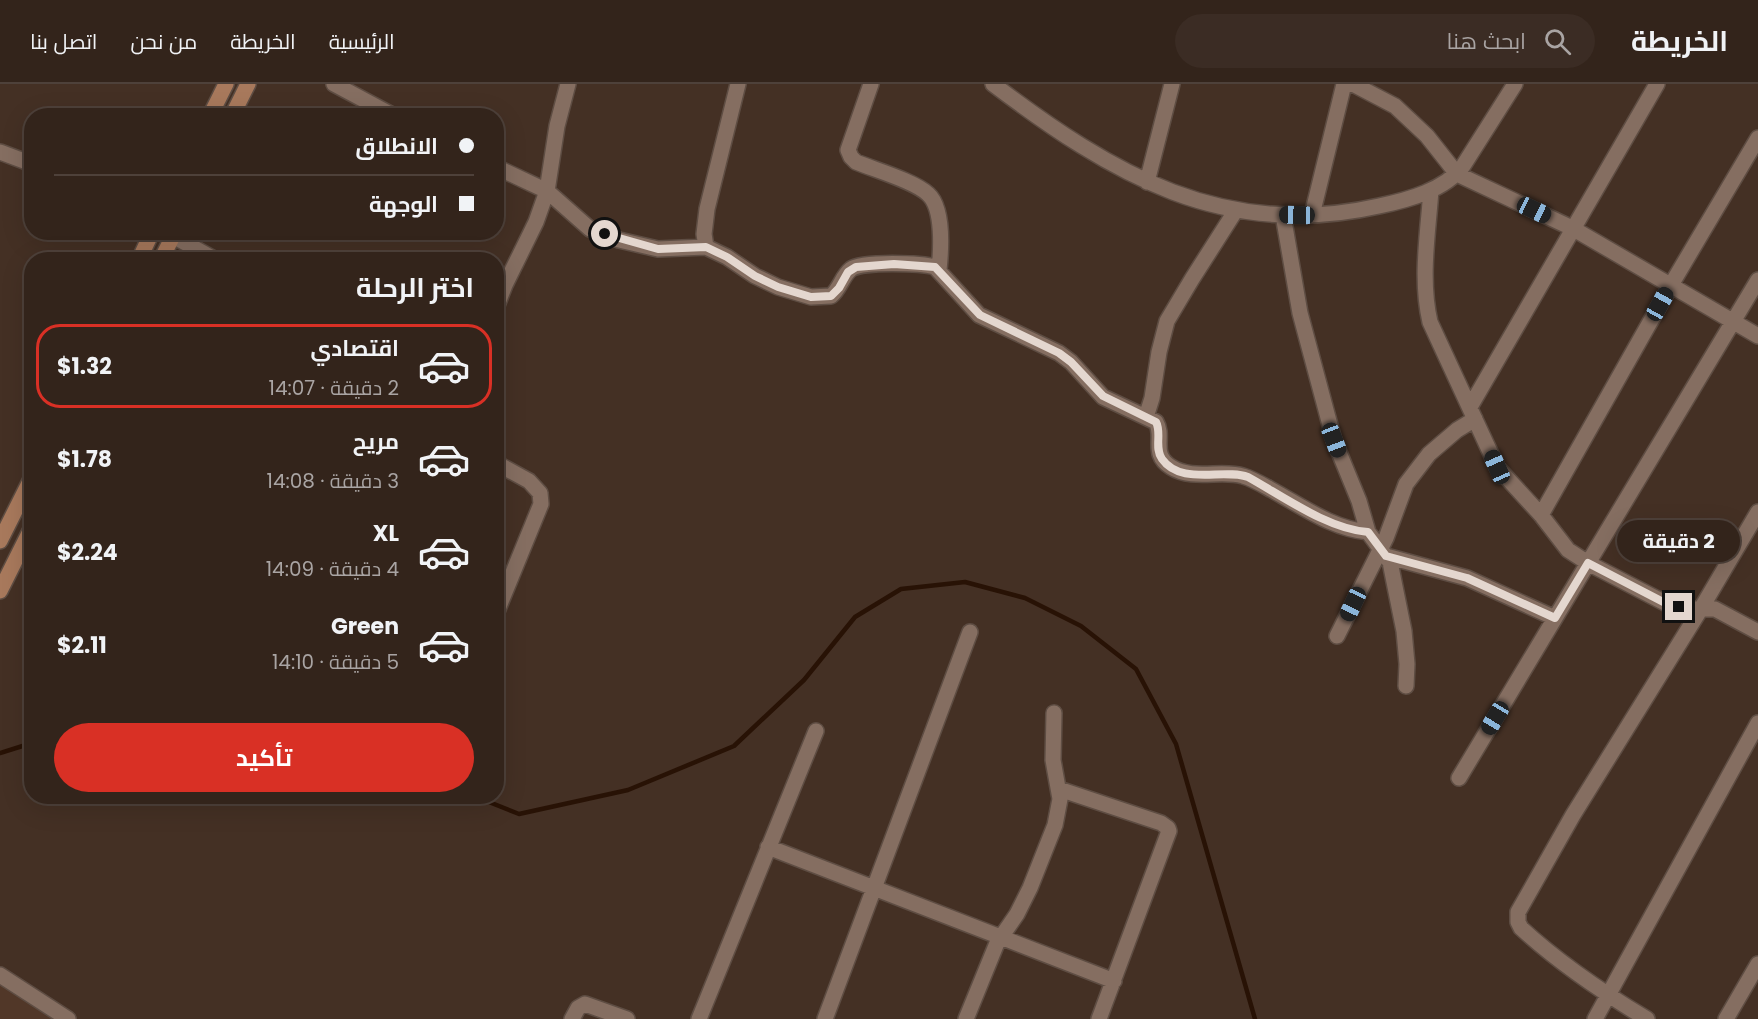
<!DOCTYPE html>
<html lang="ar">
<head>
<meta charset="utf-8">
<style>
	body { margin:0; font-family:Poppins,Cairo,sans-serif; background:#3b2c24; color:#f1f3f6; direction:rtl; height:100vh; display:flex; flex-direction:column; font-size:22px; white-space:nowrap }
	* { box-sizing:border-box; margin:0 }
	p { font-size:20px; color:#a9a4a3 }
	.icon { flex:none; width:33px; height:33px; fill:none; stroke:currentColor; stroke-width:2; stroke-linecap:round; stroke-linejoin:round }
	.map { position:relative; flex:1; overflow:hidden; direction:ltr }
	.details { position:absolute; left:24px; top:168px; width:480px; height:552px; display:flex; flex-direction:column; background:#33241b; border-radius:24px; box-shadow:0 6px 24px #0002,0 0 0 2px #4e413a; direction:rtl }
	.details>* { flex:none }
	.hud { position:absolute; left:24px; top:24px; width:480px; height:132px; border-radius:24px; box-shadow:0 6px 24px #0002,0 0 0 2px #4e413a; direction:rtl; display:grid; align-content:center; height:132px; padding:0 30px; background:#33241b }
	.end { position:absolute; width:27px; height:27px; margin:-14px; border:8px solid #e4d7cf; background:#111; box-shadow:0 0 0 3px #111 }
	.from { border-radius:50% }
	.bubble { position:absolute; height:42px; border-radius:21px; background:#33241b; box-shadow:0 6px 24px #0002,0 0 0 2px #4e413a; font-size:20px; font-weight:700; line-height:42px; text-align:center; direction:rtl }
	.car { position:absolute; width:18px; height:36px; margin:-18px -9px; border-radius:8px; box-shadow:0 0 4px 2px #0007; background:linear-gradient(#222 24%,#8ab4d8 0 40%,#222 0 76%,#8ab4d8 0 86%,#222 0) }
	.hud b { display:flex; align-items:center; gap:21px; height:57px; font-size:22px }
	.hud b+b { border-top:2px solid #4e413a }
	.hud i { width:15px; height:15px; background:#f1f3f6 }
	ul { padding:0; list-style:none }
	li { display:flex; align-items:center; gap:18px; height:84px; margin:0 12px 9px; padding:0 18px; border:3px solid transparent; border-radius:24px }
	li div { flex:1 }
	li b { display:block; font-size:22px }
	li em { font-style:normal; font-weight:700 }
	li.current { border-color:#d93025 }
	li>.icon { width:54px; height:54px; stroke-width:1.5 }
	h2 { padding:0 30px; font-size:27px; line-height:72px }
	.primary-button { display:flex; gap:12px; margin-top:auto; padding:12px 30px }
	.primary-button a { flex:1; height:69px; border-radius:36px; background:#d93025; color:#fff; font-size:24px; font-weight:700; line-height:69px; text-align:center }
	header { display:flex; align-items:center; gap:36px; box-sizing:border-box; height:84px; padding:0 30px; background:#33241b; border-bottom:2px solid #4e413a }
	header strong { font-size:28px }
	nav { display:flex; gap:33px; margin-inline-start:auto; font-size:21px }
	.search { width:420px; height:54px; background:#3b2c24; display:flex; align-items:center; gap:15px; box-sizing:border-box; padding:0 21px; border-radius:33px; color:#a9a4a3; font-size:22px }
	.map>svg:first-child { display:block }
	.built { fill:#513728 }
	.lines { fill:none; stroke-linecap:round; stroke-linejoin:round }
	.stream { stroke:#281205; stroke-width:4.5 }
	.street-casing { stroke:#5e4d43; stroke-width:18 }
	.secondary-casing { stroke:#5e4d43; stroke-width:18 }
	.street { stroke:#856e61; stroke-width:15 }
	.secondary { stroke:#a8795c; stroke-width:15 }
	.route { stroke:#e4d7cf; stroke-width:8 }
</style>
</head>
<body>
<header>
<strong>الخريطة</strong>
<div class="search"><svg class="icon" aria-label="search" viewBox="0 0 24 24"><circle cx="10" cy="10" r="6"/><path d="M15 15l6 6"/></svg>ابحث هنا</div>
<nav><a>الرئيسية</a><a>الخريطة</a><a>من نحن</a><a>اتصل بنا</a></nav>
</header>
<div class="map">
<svg width="1758" height="935" viewBox="0 0 1758 935">
	<rect width="100%" height="100%" fill="#443024"/>
	<!-- built -->
	<path class="built" d="M 0,896 L 61,935 L 0,935 Z"/>
	<g class="lines">
		<!-- stream -->
		<path class="stream" d="M 0,669 L 32,659
			M 474,712 L 519,730 L 628,706 L 734,662 L 804,596 L 855,533 L 901,505 L 965,498 L 1025,514 L 1081,542 L 1136,585 L 1176,660 L 1255,935"/>
		<defs>
			<path id="street" d="M 334,0 L 394,32
				M 871,0 L 848,66 L 851,73 L 856,78 C 875,86 914,97 928,110 C 944,124 941,167 939,186
				M 993,0 C 1112,90 1224,157 1379,122 C 1408,116 1445,106 1463,82 L 1515,0
				M 1353,0 L 1395,22 L 1427,52 L 1457,90 L 1572,144 L 1758,252
				M 0,68 L 32,80
				M 496,83 L 547,107 L 590,145 L 619,156 L 658,165 L 706,163 L 727,173 L 755,192 L 778,203 L 811,213 L 831,212 C 840,205 842,192 851,185 C 862,177 922,179 935,183 L 979,231 L 1059,269 L 1071,278 L 1103,313 L 1156,338 C 1165,353 1150,370 1171,383 C 1193,397 1222,385 1243,392 C 1253,395 1263,401 1272,406 C 1303,423 1333,445 1368,448
				M 1147,98 L 1172,0
				M 1431,106 C 1428,149 1420,195 1430,238 L 1497,383 L 1541,431 L 1568,466 L 1588,479 L 1669,521 L 1690,525 L 1715,525 L 1758,548
				M 1283,131 L 1300,229 L 1334,356 L 1359,417 L 1368,448 L 1390,478 L 1404,547 L 1407,580 L 1406,602
				M 1312,131 L 1344,0
				M 173,152 L 216,176
				M 706,163 L 704,150 L 707,125 L 738,0
				M 496,224 L 505,201 L 536,138 L 547,107 L 557,42 L 568,0
				M 1470,323 L 1657,0
				M 1146,333 L 1152,314 L 1159,268 L 1167,237 L 1192,195 L 1236,126
				M 496,379 L 529,397 L 540,409 L 541,420 L 496,530
				M 1541,431 L 1671,201 L 1758,54
				M 1386,472 L 1467,494 L 1555,534
				M 1337,552 L 1386,454 L 1406,400 L 1429,370 L 1457,346 L 1475,335
				M 1459,694 L 1758,196
				M 1059,705 L 1161,739 L 1168,744 L 1169,747 L 1099,935
				M 768,763 L 1114,897
				M 0,891 L 68,935
				M 572,935 L 578,924 L 585,920 L 627,935
				M 699,935 L 816,647
				M 825,935 L 970,548
				M 966,935 L 997,859 L 1017,830 L 1030,804 L 1055,741 L 1060,715 L 1053,676 L 1054,629
				M 1595,935 L 1758,639
				M 1647,935 C 1602,908 1560,880 1521,844 L 1518,838 L 1518,828 L 1573,731 L 1702,523 L 1758,428
				M 1726,935 L 1758,880"/>
			<path id="secondary" d="M 210,32 L 226,0
				M 232,32 L 248,0
				M 139,176 L 152,148
				M 161,176 L 175,148
				M 0,457 L 32,393
				M 0,507 L 32,443"/>
		</defs>
		<!-- street casing -->
		<use href="#street" class="street-casing"/>
		<!-- secondary casing -->
		<use href="#secondary" class="secondary-casing"/>
		<!-- street -->
		<use href="#street" class="street"/>
		<!-- secondary -->
		<use href="#secondary" class="secondary"/>
	</g>
	<g class="lines">
		<!-- route -->
		<path class="route" d="M 605,150 L 658,165 L 706,163 L 727,173 L 755,192 L 778,203 L 811,213 L 831,212 L 839,204 L 848,188 L 856,183 L 894,180 L 935,183 L 980,231 L 1059,269 L 1071,278 L 1103,312 L 1156,338 C 1162,349 1154,364 1162,375 C 1181,402 1223,384 1248,393 C 1284,413 1328,445 1368,448 L 1386,472 L 1467,494 L 1555,534 L 1588,479 L 1669,521 L 1679,523"/>
	</g>
</svg>
<i class="end from" style="left:605px;top:150px"></i>
<i class="end" style="left:1679px;top:523px"></i>
<div class="bubble" style="left:1617px;top:436px;width:123px">2 دقيقة</div>
<i class="car" style="left:1534px;top:126px;rotate:115deg"></i>
<i class="car" style="left:1297px;top:131px;rotate:271deg"></i>
<i class="car" style="left:1660px;top:220px;rotate:29deg"></i>
<i class="car" style="left:1334px;top:356px;rotate:159deg"></i>
<i class="car" style="left:1497px;top:383px;rotate:336deg"></i>
<i class="car" style="left:1353px;top:520px;rotate:205deg"></i>
<i class="car" style="left:1495px;top:634px;rotate:211deg"></i>
<div class="hud">
<b><i class="from"></i>الانطلاق</b>
<b><i></i>الوجهة</b>
</div>
<section class="details">
<h2>اختر الرحلة</h2>
<ul>
<li class="current"><svg class="icon" aria-label="car" viewBox="0 0 24 24"><path d="M5 17H2v-5l4-1 3-4h7l3 4 3 1v5h-3M9 17h6M6 11h13"/><circle cx="7" cy="17" r="2"/><circle cx="17" cy="17" r="2"/></svg><div><b>اقتصادي</b><p>2 دقيقة · 14:07</p></div><em>$1.32</em></li>
<li><svg class="icon" aria-label="car" viewBox="0 0 24 24"><path d="M5 17H2v-5l4-1 3-4h7l3 4 3 1v5h-3M9 17h6M6 11h13"/><circle cx="7" cy="17" r="2"/><circle cx="17" cy="17" r="2"/></svg><div><b>مريح</b><p>3 دقيقة · 14:08</p></div><em>$1.78</em></li>
<li><svg class="icon" aria-label="car" viewBox="0 0 24 24"><path d="M5 17H2v-5l4-1 3-4h7l3 4 3 1v5h-3M9 17h6M6 11h13"/><circle cx="7" cy="17" r="2"/><circle cx="17" cy="17" r="2"/></svg><div><b>XL</b><p>4 دقيقة · 14:09</p></div><em>$2.24</em></li>
<li><svg class="icon" aria-label="car" viewBox="0 0 24 24"><path d="M5 17H2v-5l4-1 3-4h7l3 4 3 1v5h-3M9 17h6M6 11h13"/><circle cx="7" cy="17" r="2"/><circle cx="17" cy="17" r="2"/></svg><div><b>Green</b><p>5 دقيقة · 14:10</p></div><em>$2.11</em></li>
</ul>
<div class="primary-button"><a>تأكيد</a></div>
</section>
</div>
</body>
</html>
